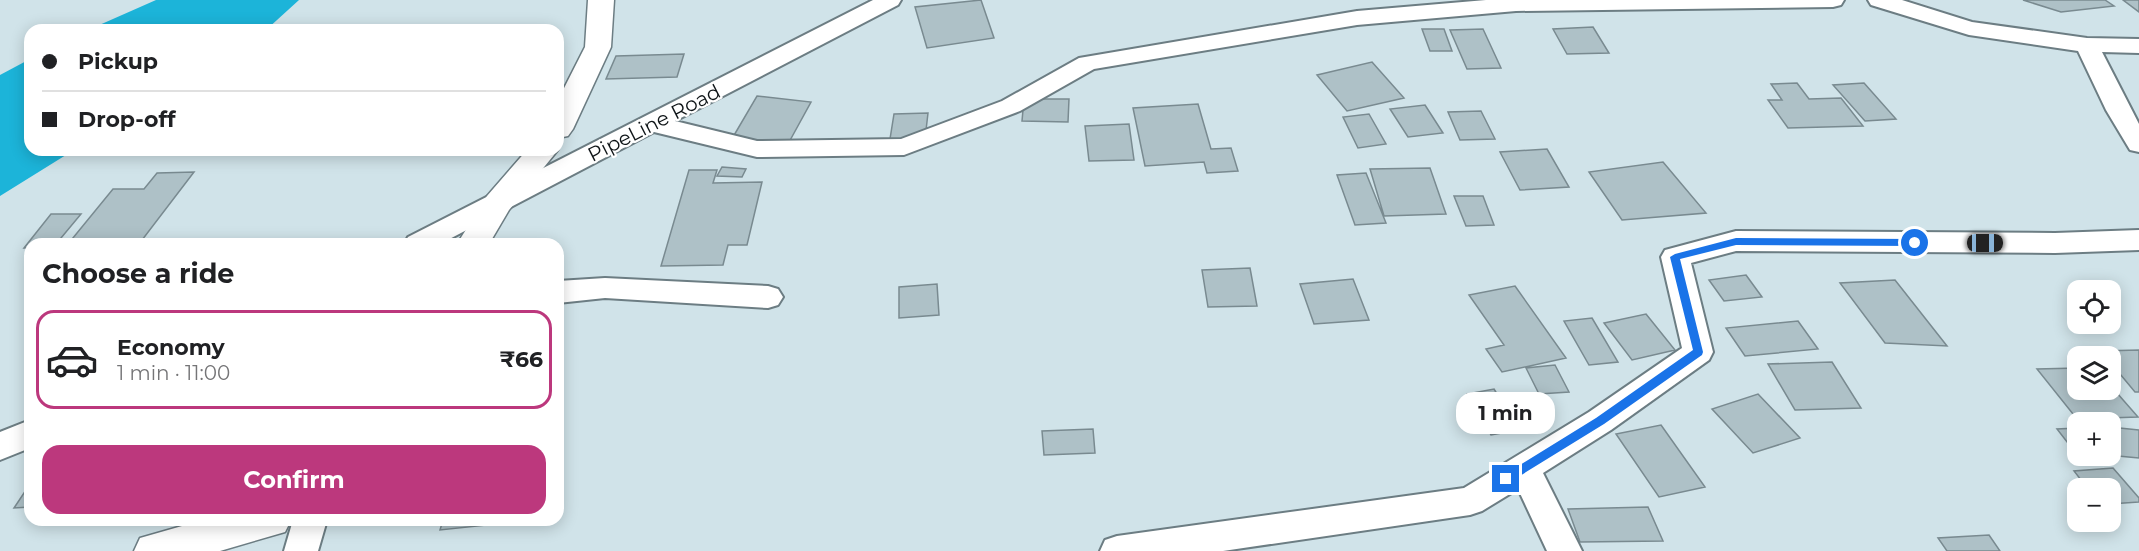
<!DOCTYPE html>
<html lang="en">
<head>
<meta charset="utf-8">
<style>
	body { margin:0; font-family:Montserrat,sans-serif; background:#f6f6f6; color:#202124; height:100vh; display:flex; flex-direction:column; font-size:22px; white-space:nowrap }
	* { box-sizing:border-box; margin:0 }
	p { font-size:20px; color:#757577 }
	.icon { flex:none; width:33px; height:33px; fill:none; stroke:currentColor; stroke-width:2; stroke-linecap:round; stroke-linejoin:round }
	.map { position:relative; flex:1; overflow:hidden }
	.details { position:absolute; left:24px; top:238px; width:540px; height:288px; display:flex; flex-direction:column; background:#fff; border-radius:18px; box-shadow:0 3px 15px #0003 }
	.details>* { flex:none }
	.banner { position:absolute; left:24px; top:24px; width:540px; height:132px; border-radius:18px; box-shadow:0 3px 15px #0003; display:grid; align-content:center; height:132px; padding:0 18px; background:#fff }
	.fabs { position:absolute; left:2067px; top:280px; display:grid; gap:12px }
	.fabs a { display:grid; place-items:center; width:54px; height:54px; border-radius:12px; background:#fff; box-shadow:0 3px 15px #0003; font-size:30px }
	.end { position:absolute; width:27px; height:27px; margin:-14px; border:8px solid #1a73e8; background:#fff; box-shadow:0 0 0 3px #fff }
	.from { border-radius:50% }
	.bubble { position:absolute; height:42px; border-radius:18px; background:#fff; box-shadow:0 3px 15px #0003; font-size:20px; font-weight:700; line-height:42px; text-align:center }
	.car { position:absolute; width:18px; height:36px; margin:-18px -9px; border-radius:8px; box-shadow:0 0 4px 2px #0007; background:linear-gradient(#222 24%,#8ab4d8 0 40%,#222 0 76%,#8ab4d8 0 86%,#222 0) }
	.banner b { display:flex; align-items:center; gap:21px; height:57px; font-size:22px }
	.banner b+b { border-top:2px solid #e0e0e0 }
	.banner i { width:15px; height:15px; background:#202124 }
	ul { padding:0; list-style:none }
	li { display:flex; align-items:center; gap:18px; height:99px; margin:0 12px 9px; padding:0 6px; border:3px solid transparent; border-radius:18px }
	li div { flex:1 }
	li b { display:block; font-size:22px }
	li em { font-style:normal; font-weight:700 }
	li.active { border-color:#bc387d }
	li>.icon { width:54px; height:54px; stroke-width:1.5 }
	h2 { padding:0 18px; font-size:27px; line-height:72px }
	.cta { display:flex; gap:12px; margin-top:auto; padding:12px 18px }
	.cta a { flex:1; height:69px; border-radius:18px; background:#bc387d; color:#fff; font-size:24px; font-weight:700; line-height:69px; text-align:center }
	.map>svg:first-child { display:block }
	.water { fill:#1cb4d9 }
	.building { fill:#aec1c7; stroke:#798a90; stroke-width:1.5 }
	.lines { fill:none; stroke-linecap:round; stroke-linejoin:round }
	.street-casing { stroke:#6c7d83; stroke-width:4 }
	.secondary-casing { stroke:#6c7d83; stroke-width:3 }
	.street { fill:#fff; fill-rule:evenodd }
	.secondary { fill:#fff; fill-rule:evenodd }
	.route { fill:#1a73e8 }
	.labels { text-anchor:middle; dominant-baseline:central; stroke-width:4.5; stroke-linejoin:round; paint-order:stroke }
	.street-label { font-size:20px; fill:#0e1417; stroke:#fff }
</style>
</head>
<body>
<div class="map">
<svg width="2139" height="551" viewBox="0 0 2139 551">
	<rect width="100%" height="100%" fill="#d0e3e9"/>
	<!-- water -->
	<path class="water" d="M 156,0 L 299,0 L 266,30 L 88,30 Z
		M 30,59 L 30,150 L 74,150 L 0,196 L 0,75 Z"/>
	<!-- building -->
	<path class="building" d="M 981,0 L 994,38 L 927,48 L 915,7 Z
		M 2023,0 L 2105,0 L 2114,6 L 2061,12 Z
		M 2123,0 L 2139,0 L 2139,12 Z
		M 1593,27 L 1609,53 L 1567,54 L 1553,29 Z
		M 1422,29 L 1444,29 L 1452,51 L 1430,51 Z
		M 1483,29 L 1501,68 L 1467,69 L 1450,30 Z
		M 684,54 L 677,77 L 606,79 L 616,56 Z
		M 1372,62 L 1404,98 L 1347,111 L 1317,75 Z
		M 1797,83 L 1809,99 L 1841,98 L 1863,126 L 1788,128 L 1768,100 L 1782,100 L 1771,84 Z
		M 1864,83 L 1896,119 L 1865,121 L 1833,85 Z
		M 757,96 L 811,102 L 788,144 L 733,137 Z
		M 1024,99 L 1069,99 L 1068,122 L 1022,121 Z
		M 1198,104 L 1211,149 L 1231,148 L 1238,171 L 1207,173 L 1204,162 L 1145,166 L 1133,108 Z
		M 1425,105 L 1443,133 L 1408,137 L 1390,109 Z
		M 1481,111 L 1495,139 L 1460,140 L 1448,112 Z
		M 928,113 L 925,139 L 890,139 L 894,114 Z
		M 1369,114 L 1386,144 L 1358,148 L 1343,117 Z
		M 1129,124 L 1134,160 L 1089,161 L 1085,126 Z
		M 1547,149 L 1569,187 L 1520,190 L 1500,152 Z
		M 1663,162 L 1706,213 L 1622,220 L 1589,172 Z
		M 722,167 L 746,169 L 742,177 L 717,176 Z
		M 1430,168 L 1446,214 L 1384,216 L 1370,169 Z
		M 689,170 L 717,170 L 713,183 L 762,182 L 747,245 L 728,245 L 723,265 L 661,266 Z
		M 194,172 L 139,244 L 68,244 L 113,189 L 144,189 L 157,173 Z
		M 1366,173 L 1386,223 L 1355,225 L 1337,175 Z
		M 1454,196 L 1483,196 L 1494,225 L 1466,226 Z
		M 51,214 L 81,214 L 56,244 L 30,244 L 30,248 L 24,248 Z
		M 1250,268 L 1257,306 L 1208,307 L 1202,270 Z
		M 1746,275 L 1762,297 L 1724,301 L 1709,280 Z
		M 1353,279 L 1369,320 L 1314,324 L 1300,284 Z
		M 1895,280 L 1947,346 L 1885,343 L 1840,283 Z
		M 937,284 L 939,315 L 899,318 L 899,287 Z
		M 1515,286 L 1566,358 L 1502,372 L 1486,349 L 1504,345 L 1469,295 Z
		M 1646,314 L 1675,350 L 1632,360 L 1604,323 Z
		M 1592,318 L 1618,362 L 1589,365 L 1564,321 Z
		M 1798,321 L 1818,349 L 1745,356 L 1726,328 Z
		M 2139,350 L 2139,392 L 2135,392 L 2110,362 L 2110,357 L 2106,357 L 2101,351 Z
		M 1832,362 L 1861,408 L 1795,410 L 1768,364 Z
		M 1555,365 L 1569,392 L 1539,394 L 1526,368 Z
		M 2078,368 L 2078,390 L 2110,390 L 2110,385 L 2138,417 L 2077,419 L 2037,369 Z
		M 1494,389 L 1519,430 L 1491,435 L 1467,394 Z
		M 1758,394 L 1800,438 L 1753,453 L 1712,409 Z
		M 1661,425 L 1705,487 L 1659,497 L 1616,434 Z
		M 2110,427 L 2139,430 L 2139,458 L 2118,456 L 2110,443 Z
		M 2078,428 L 2078,456 L 2057,429 Z
		M 1093,429 L 1095,453 L 1044,455 L 1042,431 Z
		M 2110,449 L 2118,458 L 2081,460 L 2078,456 L 2110,456 Z
		M 2113,468 L 2139,498 L 2139,502 L 2110,504 L 2110,489 L 2088,489 L 2074,471 Z
		M 30,484 L 30,507 L 14,508 Z
		M 1648,507 L 1663,541 L 1580,542 L 1568,509 Z
		M 443,520 L 534,520 L 440,530 Z
		M 1989,535 L 2000,551 L 1947,551 L 1938,538 Z"/>
	<g class="lines">
		<defs>
			<path id="street" d="M 873,0 L 901,0 L 898,5 L 675,121 L 757,141 L 901,139 L 1002,101 L 1079,58 L 1357,11 L 1486,0 L 1844,0 L 1841,5 L 1833,7 L 1516,11 L 1357,25 L 1094,69 L 1020,111 L 904,155 L 757,157 L 654,132 L 440,244 L 404,244 L 408,237 Z
				M 1868,0 L 1902,0 L 1972,22 L 2087,38 L 2139,39 L 2139,53 L 2102,52 L 2139,124 L 2139,152 L 2130,150 L 2106,110 L 2078,51 L 1969,35 L 1871,5 Z
				M 2139,230 L 2139,250 L 2055,253 L 1736,251 L 1691,263 L 1713,352 L 1709,360 L 1611,430 L 1543,473 L 1582,551 L 1547,551 L 1518,489 L 1482,511 L 1470,515 L 1223,551 L 1100,551 L 1105,540 L 1117,536 L 1464,488 L 1589,412 L 1682,348 L 1661,257 L 1665,250 L 1736,231 L 2055,233 Z
				M 605,278 L 768,286 L 778,289 L 783,297 L 778,305 L 768,308 L 605,298 L 558,303 L 558,281 Z
				M 30,420 L 30,448 L 0,460 L 0,432 Z
				M 293,520 L 327,520 L 318,551 L 284,551 Z"/>
			<path id="secondary" d="M 588,0 L 614,0 L 611,47 L 573,129 L 568,136 L 558,138 L 558,100 L 585,47 Z
				M 527,150 L 558,150 L 509,210 L 489,244 L 457,244 L 487,196 Z
				M 203,520 L 291,520 L 285,532 L 220,551 L 134,551 L 140,538 Z"/>
		</defs>
		<!-- street casing -->
		<use href="#street" class="street-casing"/>
		<!-- secondary casing -->
		<use href="#secondary" class="secondary-casing"/>
		<!-- street -->
		<use href="#street" class="street"/>
		<!-- secondary -->
		<use href="#secondary" class="secondary"/>
	</g>
	<!-- route -->
	<path class="route" d="M 1736,238 L 1915,239 L 1919,243 L 1915,246 L 1736,245 L 1680,259 L 1703,352 L 1702,355 L 1604,424 L 1510,482 L 1502,482 L 1502,476 L 1596,418 L 1693,350 L 1670,257 L 1675,254 Z"/>
	<g class="labels">
		<!-- street labels -->
		<g class="street-label">
			<text transform="translate(654 123) rotate(-27)">PipeLine Road</text>
		</g>
	</g>
</svg>
<div class="fabs">
<a><svg class="icon" aria-label="locate" viewBox="0 0 24 24"><circle cx="12" cy="12" r="6"/><path d="M12 2v4M12 18v4M2 12h4M18 12h4"/></svg></a>
<a><svg class="icon" aria-label="layers" viewBox="0 0 24 24"><path d="M12 4l9 5-9 5-9-5zM3 14l9 5 9-5"/></svg></a>
<a>+</a>
<a>−</a>
</div>
<i class="end from" style="left:1915px;top:243px"></i>
<i class="end" style="left:1506px;top:479px"></i>
<div class="bubble" style="left:1456px;top:392px;width:99px">1 min</div>
<i class="car" style="left:1985px;top:243px;rotate:90deg"></i>
<div class="banner">
<b><i class="from"></i>Pickup</b>
<b><i></i>Drop-off</b>
</div>
<section class="details">
<h2>Choose a ride</h2>
<ul>
<li class="active"><svg class="icon" aria-label="car" viewBox="0 0 24 24"><path d="M5 17H2v-5l4-1 3-4h7l3 4 3 1v5h-3M9 17h6M6 11h13"/><circle cx="7" cy="17" r="2"/><circle cx="17" cy="17" r="2"/></svg><div><b>Economy</b><p>1 min · 11:00</p></div><em>₹66</em></li>
</ul>
<div class="cta"><a>Confirm</a></div>
</section>
</div>
</body>
</html>
